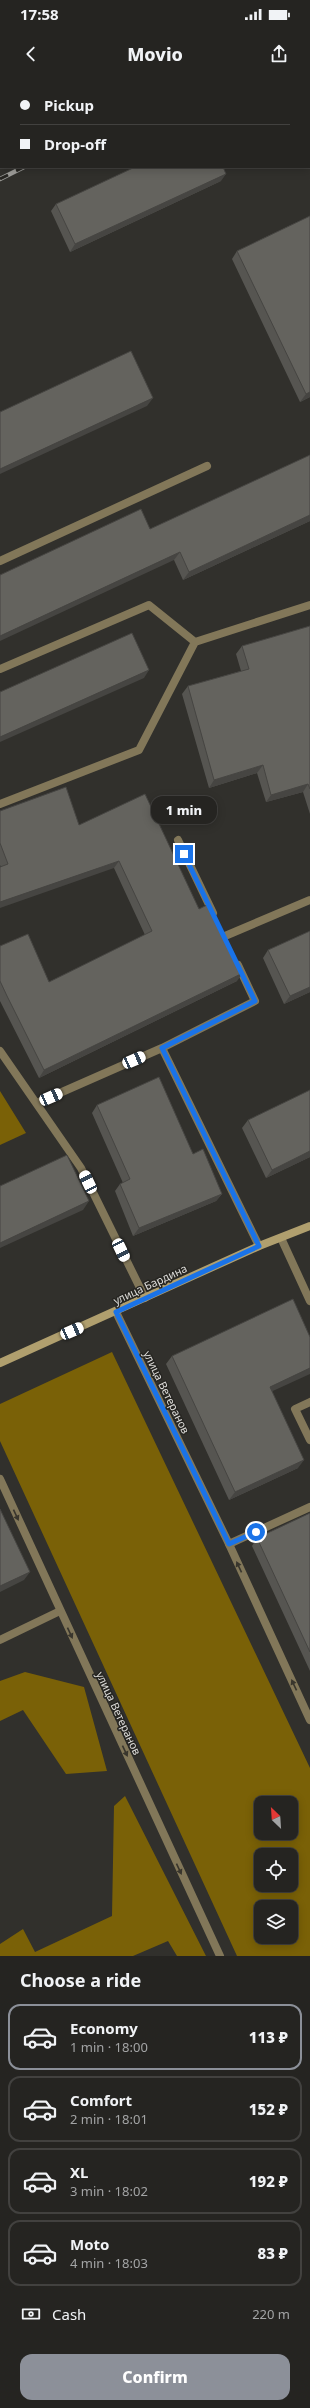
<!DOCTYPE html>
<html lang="en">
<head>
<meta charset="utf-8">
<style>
	body { margin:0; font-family:"Noto Sans",sans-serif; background:#2d2c2a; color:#f1f3f6; height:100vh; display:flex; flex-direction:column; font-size:15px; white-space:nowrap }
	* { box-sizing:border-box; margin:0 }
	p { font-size:13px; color:#a3a4a5 }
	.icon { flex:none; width:22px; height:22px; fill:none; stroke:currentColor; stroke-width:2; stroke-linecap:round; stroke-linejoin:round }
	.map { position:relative; height:1876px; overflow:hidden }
	.details { display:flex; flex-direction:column; background:#252421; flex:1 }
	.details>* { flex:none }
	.guide { position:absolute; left:0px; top:0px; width:310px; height:88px; box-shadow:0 2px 10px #0003,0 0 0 1px #42413f; display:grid; align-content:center; height:88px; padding:0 20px; background:#252421 }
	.needle { width:26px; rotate:335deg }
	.controls { position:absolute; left:254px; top:1716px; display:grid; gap:8px }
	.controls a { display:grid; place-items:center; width:44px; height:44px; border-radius:8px; background:#252421; box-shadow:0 2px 10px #0003,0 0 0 1px #42413f; font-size:20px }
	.end { position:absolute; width:18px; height:18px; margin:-9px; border:5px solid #1a73e8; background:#fff; box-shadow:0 0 0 2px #fff }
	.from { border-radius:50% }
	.bubble { position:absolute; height:28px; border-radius:12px; background:#252421; box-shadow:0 2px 10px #0003,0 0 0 1px #42413f; font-size:13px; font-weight:800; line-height:28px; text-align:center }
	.car { position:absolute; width:12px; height:24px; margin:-12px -6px; border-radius:5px; box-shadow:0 0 3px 1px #0007; background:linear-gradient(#fff 24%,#345 0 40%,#fff 0 76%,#345 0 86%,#fff 0) }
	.guide b { display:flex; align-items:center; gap:14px; height:38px; font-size:15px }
	.guide b+b { border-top:1px solid #42413f }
	.guide i { width:10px; height:10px; background:#f1f3f6 }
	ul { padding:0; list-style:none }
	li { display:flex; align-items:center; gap:12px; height:66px; margin:0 8px 6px; padding:0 12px; border:2px solid #42413f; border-radius:12px }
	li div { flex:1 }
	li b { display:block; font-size:15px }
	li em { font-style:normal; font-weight:800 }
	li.current { border-color:#8c9099 }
	li>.icon { width:36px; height:36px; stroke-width:1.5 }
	h2 { padding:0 20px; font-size:18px; line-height:48px }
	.pay { display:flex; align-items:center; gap:10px; height:44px; padding:0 20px; font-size:15px }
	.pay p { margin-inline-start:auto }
	.button { display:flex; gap:8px; margin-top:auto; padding:8px 20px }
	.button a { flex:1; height:46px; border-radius:12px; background:#8c9099; color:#fff; font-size:16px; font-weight:800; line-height:46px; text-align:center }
	.status { display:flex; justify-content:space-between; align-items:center; height:28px; padding:0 20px; background:#252421; direction:ltr }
	.status svg { height:11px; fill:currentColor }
	header { display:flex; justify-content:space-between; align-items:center; height:52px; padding:0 20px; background:#252421; font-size:18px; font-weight:800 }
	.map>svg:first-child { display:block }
	.built { fill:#3d392f }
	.forest { fill:#7a6107; fill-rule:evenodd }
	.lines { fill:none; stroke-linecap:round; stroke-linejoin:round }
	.lane { stroke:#827759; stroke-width:8 }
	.street { stroke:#827759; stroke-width:8 }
	.secondary { stroke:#b09f6e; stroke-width:8 }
	.rail-casing { stroke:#9f9e9a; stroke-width:4.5 }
	.rail { stroke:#272622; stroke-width:3; stroke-dasharray:9; stroke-linecap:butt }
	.wall { fill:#565551 }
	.shaded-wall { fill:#464542 }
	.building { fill:#64635e; stroke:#464542 }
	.oneway { fill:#39362d }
	.route { stroke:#1a73e8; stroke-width:5 }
	.labels { text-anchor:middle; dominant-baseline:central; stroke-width:3; stroke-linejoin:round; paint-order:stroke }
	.street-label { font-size:11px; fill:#deddda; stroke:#272622 }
</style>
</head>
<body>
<div class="status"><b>17:58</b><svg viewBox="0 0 49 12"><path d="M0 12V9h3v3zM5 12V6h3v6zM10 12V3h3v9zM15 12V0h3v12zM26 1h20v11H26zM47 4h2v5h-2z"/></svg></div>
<header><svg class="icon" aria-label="back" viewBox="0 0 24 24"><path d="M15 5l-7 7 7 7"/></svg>Movio<svg class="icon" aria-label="share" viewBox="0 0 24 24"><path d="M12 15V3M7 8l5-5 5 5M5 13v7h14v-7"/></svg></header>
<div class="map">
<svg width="310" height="1876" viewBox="0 0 310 1876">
	<rect width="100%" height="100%" fill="#31302c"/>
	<!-- built -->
	<path class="built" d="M 0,0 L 94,0 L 1,1 L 0,68 Z"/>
	<!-- forest -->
	<path class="forest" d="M 0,1011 L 26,1053 L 0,1065 Z
		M 112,1272 L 310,1688 L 310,1876 L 237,1876 L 0,1361 L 0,1324 ZM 261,1723 L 291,1723 L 291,1753 L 261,1753 ZM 261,1775 L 291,1775 L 291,1805 L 261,1805 ZM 261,1827 L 291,1827 L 291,1857 L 261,1857 Z
		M 25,1592 L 84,1607 L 107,1691 L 66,1694 L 23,1630 L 0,1641 L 0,1601 Z
		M 125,1716 L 206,1876 L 177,1876 L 168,1861 L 133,1876 L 0,1876 L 0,1864 L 23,1849 L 35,1872 L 112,1836 L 114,1726 Z"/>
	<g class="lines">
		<!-- lane -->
		<path class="lane" d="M 0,481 L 207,386
			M 0,589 L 149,525 L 195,562
			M 0,724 L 139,670 L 195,562 L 310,525
			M 178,760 L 213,833
			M 225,856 L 310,820
			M 162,968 L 255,921 L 238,885
			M 0,971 L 81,1088 L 145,1218
			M 37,1023 L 162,968 L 259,1166
			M 281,1158 L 310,1221
			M 310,1322 L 295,1329 L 310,1360
			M 229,1464 L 310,1427
			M 0,1560 L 60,1531"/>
		<!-- street -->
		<path class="street" d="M 116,1232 L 229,1464 L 310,1640
			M 0,1399 L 220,1876"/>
		<!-- secondary -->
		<path class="secondary" d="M 0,1283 L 259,1166 L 310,1146"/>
		<defs>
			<path id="rail" d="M 149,1 L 151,0
				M 203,1 L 205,0
				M 0,78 L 1,78
				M 0,99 L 24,87"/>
		</defs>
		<!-- rail casing -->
		<use href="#rail" class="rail-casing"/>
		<!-- rail -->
		<use href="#rail" class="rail"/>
	</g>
	<!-- wall -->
	<path class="wall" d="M 221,101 L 70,172 L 51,131 L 56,124 Z
		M 310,136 L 310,317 L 300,322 L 232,179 L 237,171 Z
		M 310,375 L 310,441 L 183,500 L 174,480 L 150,449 Z
		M 310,546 L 310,734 L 303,712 L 266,722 L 257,693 L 209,708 L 182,614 L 188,606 L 241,591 L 236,574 L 242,566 Z
		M 0,731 L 79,745 L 199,829 L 237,901 L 39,998 L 0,921 L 0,866 L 49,902 L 145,855 L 114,788 L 1,787 L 0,785 Z
		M 310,851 L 310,912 L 284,924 L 263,878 L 268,870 Z
		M 97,1025 L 193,1074 L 222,1114 L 216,1121 L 133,1156 L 115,1111 L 120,1104 L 123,1103 L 92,1033 Z
		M 248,1040 L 310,1077 L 266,1098 L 242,1048 Z
		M 172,1276 L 272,1311 L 298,1388 L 229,1420 L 166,1284 Z
		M 310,1433 L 310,1591 L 252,1466 L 257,1458 Z"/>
	<!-- shaded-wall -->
	<path class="shaded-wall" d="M 226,94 L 221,101 L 70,172 L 75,164 Z
		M 310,312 L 310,317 L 300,322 L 306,314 Z
		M 153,318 L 147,326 L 0,394 L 0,389 Z
		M 310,435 L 310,441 L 183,500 L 189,492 Z
		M 180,472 L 174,480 L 0,561 L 0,556 Z
		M 149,590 L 144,598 L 0,662 L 0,657 Z
		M 263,685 L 257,693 L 209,708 L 214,700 Z
		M 308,704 L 303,712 L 266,722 L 271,715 Z
		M 119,781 L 114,788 L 0,828 L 0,822 Z
		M 243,893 L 237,901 L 39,998 L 44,990 Z
		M 310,907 L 310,912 L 284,924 L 290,916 Z
		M 310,1071 L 310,1077 L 266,1098 L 272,1090 Z
		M 222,1114 L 216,1121 L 133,1156 L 139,1148 Z
		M 89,1121 L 83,1130 L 0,1168 L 0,1163 Z
		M 310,1288 L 310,1294 L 264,1315 L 270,1307 Z
		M 304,1380 L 298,1388 L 229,1420 L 235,1412 Z
		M 30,1492 L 24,1500 L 0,1512 L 0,1506 Z"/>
	<!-- building -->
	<path class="building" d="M 135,87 L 223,87 L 226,94 L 75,164 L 56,124 Z
		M 310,136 L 310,312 L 306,314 L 237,171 Z
		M 131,271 L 153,318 L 0,389 L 0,332 Z
		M 310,375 L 310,435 L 189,492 L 180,472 L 0,556 L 0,495 L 141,429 L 150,449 Z
		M 310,546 L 310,709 L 308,704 L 271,715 L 263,685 L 214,700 L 188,606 L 249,589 L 242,566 Z
		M 132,553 L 149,590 L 0,657 L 0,612 Z
		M 66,707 L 79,745 L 145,714 L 199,829 L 209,824 L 243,893 L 44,990 L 7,916 L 0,901 L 0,866 L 28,854 L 49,902 L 152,851 L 119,781 L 0,822 L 0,787 L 8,784 L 0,763 L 0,731 Z
		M 310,851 L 310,907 L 290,916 L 268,870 Z
		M 159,997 L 193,1074 L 203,1069 L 222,1114 L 139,1148 L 120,1104 L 130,1099 L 97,1025 Z
		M 310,1010 L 310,1071 L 272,1090 L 248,1040 Z
		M 67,1075 L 89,1121 L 0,1163 L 0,1106 Z
		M 293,1219 L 310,1257 L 310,1288 L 270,1307 L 304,1380 L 235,1412 L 172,1276 Z
		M 0,1429 L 30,1492 L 0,1506 Z
		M 310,1433 L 310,1572 L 257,1458 Z"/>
	<!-- one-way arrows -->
	<defs><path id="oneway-solid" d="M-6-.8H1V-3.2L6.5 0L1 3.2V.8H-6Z"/></defs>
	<g class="oneway">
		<use href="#oneway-solid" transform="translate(16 1435) rotate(65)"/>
		<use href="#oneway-solid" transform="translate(239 1487) rotate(-115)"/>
		<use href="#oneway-solid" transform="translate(70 1553) rotate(65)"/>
		<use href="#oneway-solid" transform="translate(294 1605) rotate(-115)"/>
		<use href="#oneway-solid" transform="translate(125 1671) rotate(65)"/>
		<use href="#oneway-solid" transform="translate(179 1789) rotate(65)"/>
	</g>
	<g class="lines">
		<!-- route -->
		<path class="route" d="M 184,774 L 255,921 L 162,968 L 259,1166 L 116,1232 L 229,1464 L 256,1452"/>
	</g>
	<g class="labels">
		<!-- street labels -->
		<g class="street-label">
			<text transform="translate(150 1204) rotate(-25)">улица Бардина</text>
			<text transform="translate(167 1312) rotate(64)">улица Ветеранов</text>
			<text transform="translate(119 1633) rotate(65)">улица Ветеранов</text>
		</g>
	</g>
</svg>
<div class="controls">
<a><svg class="needle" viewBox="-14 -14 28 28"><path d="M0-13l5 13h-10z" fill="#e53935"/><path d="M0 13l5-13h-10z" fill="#a3a4a5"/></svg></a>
<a><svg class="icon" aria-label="locate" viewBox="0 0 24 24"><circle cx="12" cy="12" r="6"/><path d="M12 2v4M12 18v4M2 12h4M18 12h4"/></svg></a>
<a><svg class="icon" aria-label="layers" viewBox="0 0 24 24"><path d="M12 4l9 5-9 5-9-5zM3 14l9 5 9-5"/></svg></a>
</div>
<i class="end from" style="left:256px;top:1452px"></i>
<i class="end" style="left:184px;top:774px"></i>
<div class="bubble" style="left:151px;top:716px;width:66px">1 min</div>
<i class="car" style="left:134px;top:980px;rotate:66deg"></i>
<i class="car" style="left:51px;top:1017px;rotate:66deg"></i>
<i class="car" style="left:88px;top:1102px;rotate:334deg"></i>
<i class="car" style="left:121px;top:1170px;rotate:154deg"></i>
<i class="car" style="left:72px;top:1251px;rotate:66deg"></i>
<div class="guide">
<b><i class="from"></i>Pickup</b>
<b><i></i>Drop-off</b>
</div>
</div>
<section class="details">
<h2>Choose a ride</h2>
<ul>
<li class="current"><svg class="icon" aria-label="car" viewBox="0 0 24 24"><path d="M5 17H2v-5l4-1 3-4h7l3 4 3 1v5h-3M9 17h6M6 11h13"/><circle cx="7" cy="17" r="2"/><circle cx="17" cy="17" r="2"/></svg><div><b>Economy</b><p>1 min · 18:00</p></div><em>113 ₽</em></li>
<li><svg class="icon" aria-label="car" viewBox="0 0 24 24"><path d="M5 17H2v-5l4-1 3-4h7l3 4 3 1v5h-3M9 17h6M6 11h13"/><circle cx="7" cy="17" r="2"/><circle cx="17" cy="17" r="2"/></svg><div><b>Comfort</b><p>2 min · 18:01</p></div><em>152 ₽</em></li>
<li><svg class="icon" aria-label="car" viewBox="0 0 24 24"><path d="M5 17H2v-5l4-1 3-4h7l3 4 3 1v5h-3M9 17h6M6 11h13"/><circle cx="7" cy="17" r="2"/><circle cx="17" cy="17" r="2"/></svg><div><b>XL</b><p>3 min · 18:02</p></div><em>192 ₽</em></li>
<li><svg class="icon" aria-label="car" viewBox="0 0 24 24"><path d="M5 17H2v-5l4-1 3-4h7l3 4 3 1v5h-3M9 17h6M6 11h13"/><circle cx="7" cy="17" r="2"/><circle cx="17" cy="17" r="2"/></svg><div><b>Moto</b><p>4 min · 18:03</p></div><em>83 ₽</em></li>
</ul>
<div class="pay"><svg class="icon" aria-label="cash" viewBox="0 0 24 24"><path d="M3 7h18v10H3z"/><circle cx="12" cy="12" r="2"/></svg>Cash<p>220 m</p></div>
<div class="button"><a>Confirm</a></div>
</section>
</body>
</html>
